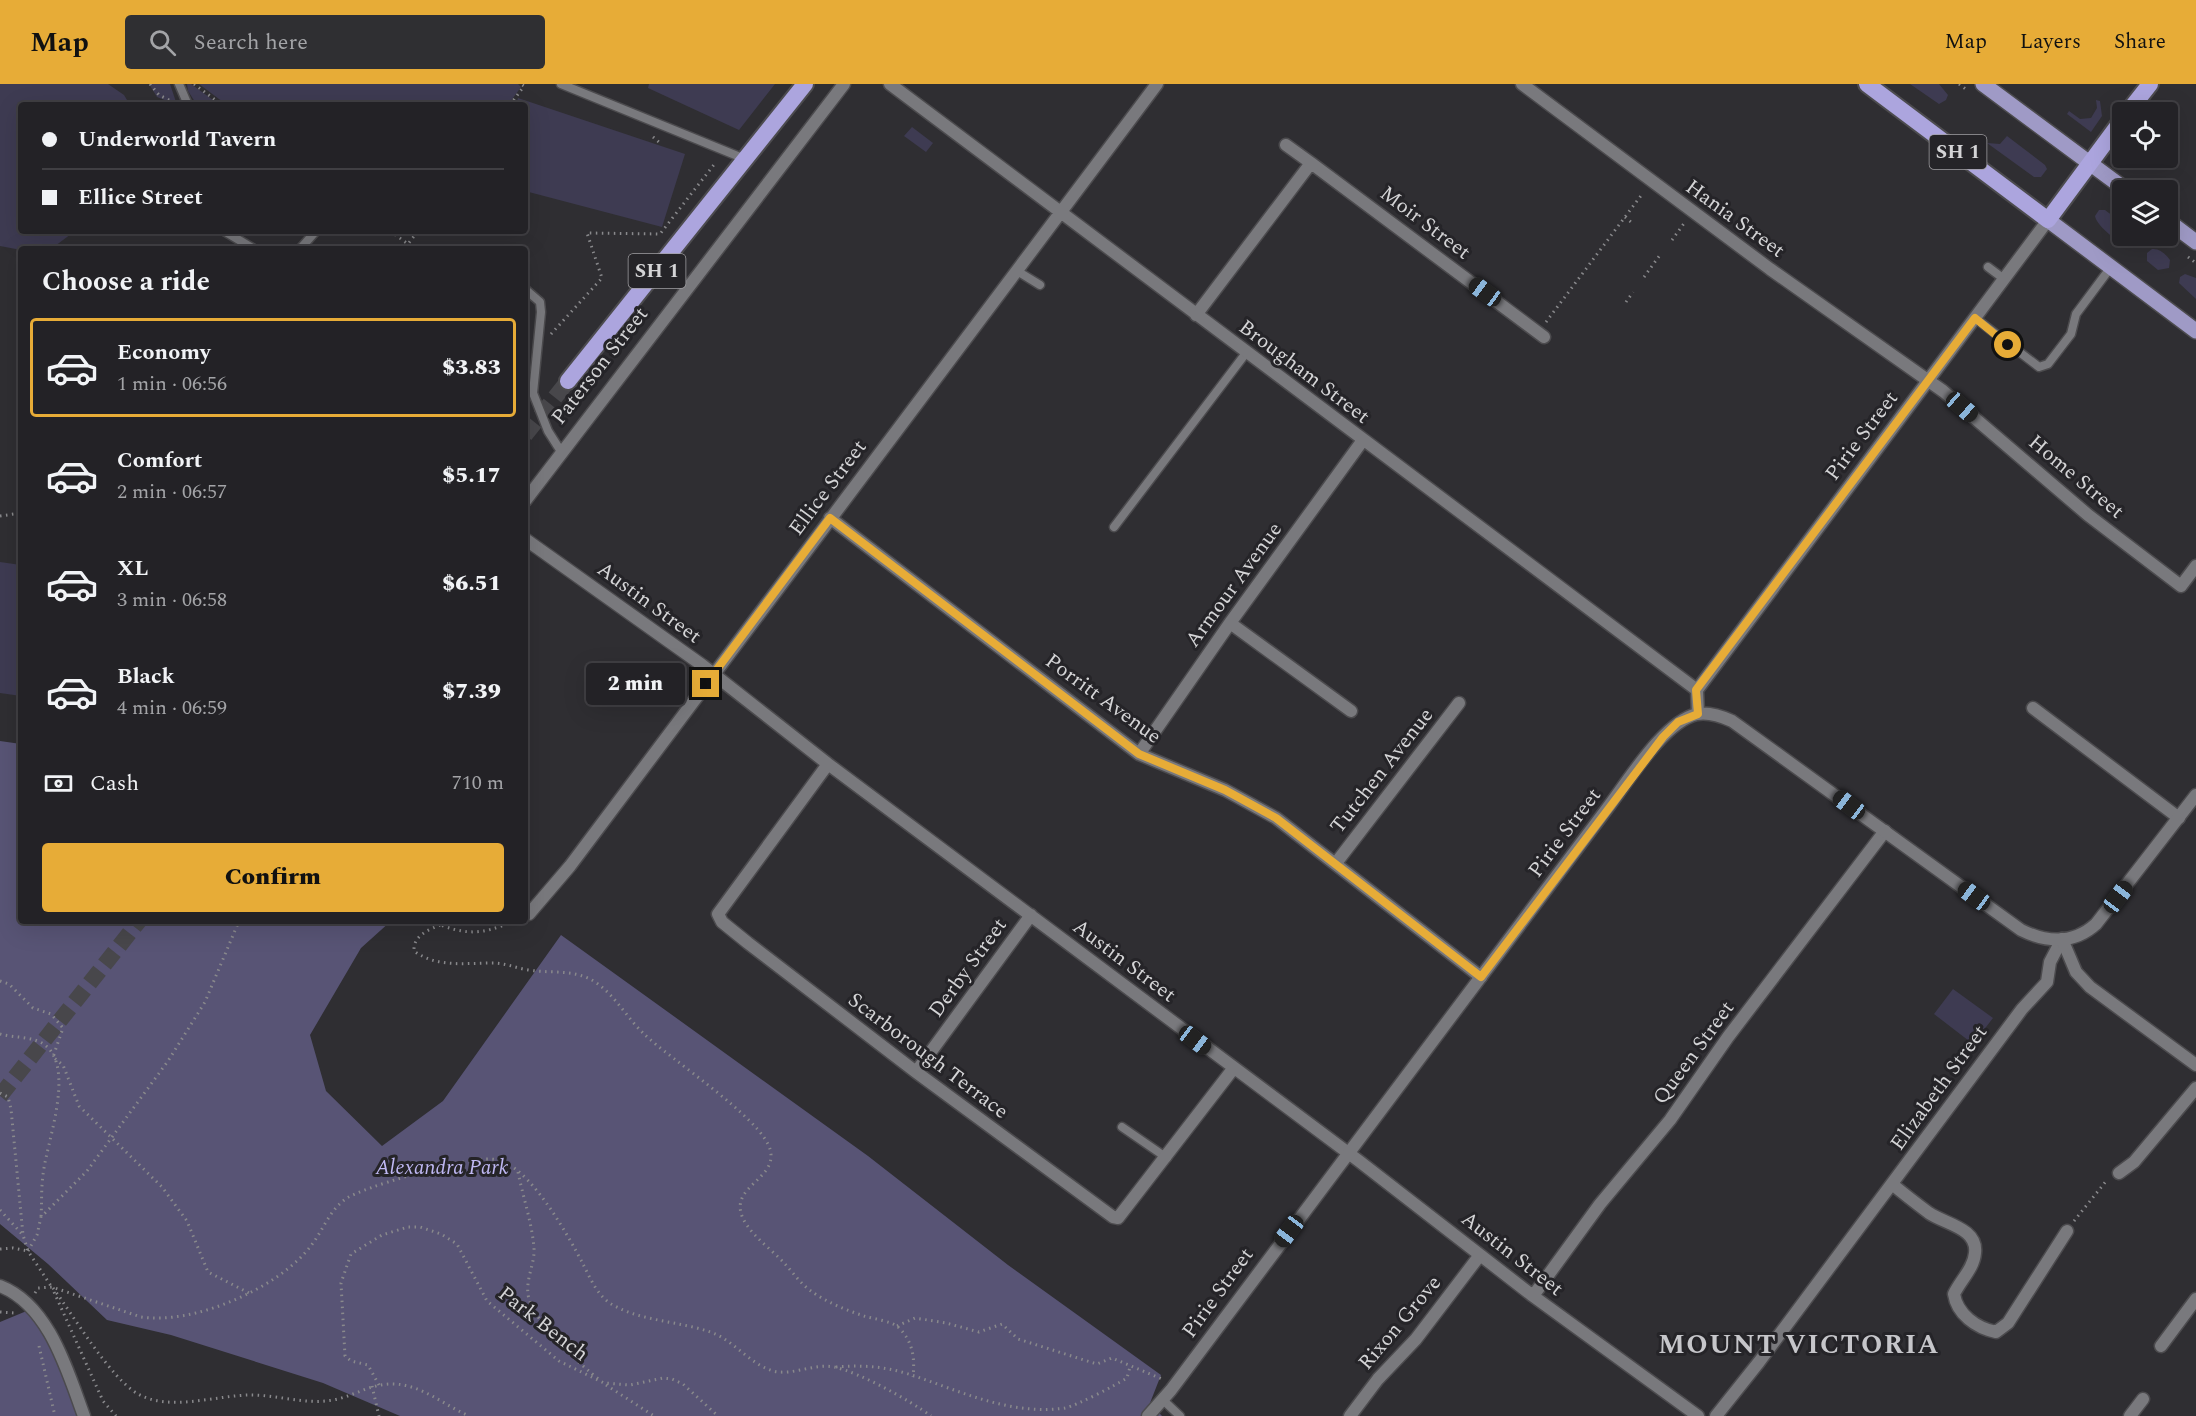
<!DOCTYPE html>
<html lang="en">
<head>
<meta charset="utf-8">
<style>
	body { margin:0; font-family:Spectral,serif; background:#2f2f32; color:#f1f3f6; height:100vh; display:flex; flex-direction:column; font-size:22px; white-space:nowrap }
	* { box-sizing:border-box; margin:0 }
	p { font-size:20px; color:#a3a4a7 }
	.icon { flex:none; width:33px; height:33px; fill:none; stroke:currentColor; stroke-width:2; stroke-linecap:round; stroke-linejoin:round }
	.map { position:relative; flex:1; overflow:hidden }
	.details { position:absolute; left:18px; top:162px; width:510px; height:678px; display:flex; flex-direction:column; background:#232226; border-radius:6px; box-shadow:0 6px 24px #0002,0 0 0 2px #403f43 }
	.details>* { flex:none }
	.banner { position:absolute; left:18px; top:18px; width:510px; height:132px; border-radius:6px; box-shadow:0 6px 24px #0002,0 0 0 2px #403f43; display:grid; align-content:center; height:132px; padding:0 24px; background:#232226 }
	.controls { position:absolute; left:2112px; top:18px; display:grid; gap:12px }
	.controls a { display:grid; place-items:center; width:66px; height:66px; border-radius:6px; background:#232226; box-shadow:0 6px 24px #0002,0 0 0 2px #403f43; font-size:30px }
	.end { position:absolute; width:27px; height:27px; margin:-14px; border:8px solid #e7ac37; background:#111; box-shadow:0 0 0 3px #111 }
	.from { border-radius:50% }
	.bubble { position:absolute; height:42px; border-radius:6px; background:#232226; box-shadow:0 6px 24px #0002,0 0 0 2px #403f43; font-size:20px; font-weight:800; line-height:42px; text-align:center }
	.car { position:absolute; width:18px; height:36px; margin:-18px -9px; border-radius:8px; box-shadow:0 0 4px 2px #0007; background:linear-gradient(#222 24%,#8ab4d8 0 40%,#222 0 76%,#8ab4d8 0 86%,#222 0) }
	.banner b { display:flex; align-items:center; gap:21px; height:57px; font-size:22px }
	.banner b+b { border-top:2px solid #403f43 }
	.banner i { width:15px; height:15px; background:#f1f3f6 }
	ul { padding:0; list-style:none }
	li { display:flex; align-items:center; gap:18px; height:99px; margin:0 12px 9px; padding:0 12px; border:3px solid transparent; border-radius:6px }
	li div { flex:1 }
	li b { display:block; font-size:22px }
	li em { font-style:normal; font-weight:800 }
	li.current { border-color:#e7ac37 }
	li>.icon { width:54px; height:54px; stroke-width:1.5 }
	h2 { padding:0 24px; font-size:27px; line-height:72px }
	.pay { display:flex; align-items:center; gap:15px; height:66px; padding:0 24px; font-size:22px }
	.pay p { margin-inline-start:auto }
	.action { display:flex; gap:12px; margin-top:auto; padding:12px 24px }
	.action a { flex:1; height:69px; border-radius:6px; background:#e7ac37; color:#111; font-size:24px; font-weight:800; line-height:69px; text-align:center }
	header { display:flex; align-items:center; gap:36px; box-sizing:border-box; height:84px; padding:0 30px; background:#e7ac37; color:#111 }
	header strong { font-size:28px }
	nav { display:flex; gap:33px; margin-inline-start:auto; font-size:21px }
	.search { width:420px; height:54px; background:#2f2f32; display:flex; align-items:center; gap:15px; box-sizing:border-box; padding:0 21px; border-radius:6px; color:#a3a4a7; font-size:22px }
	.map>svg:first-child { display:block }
	.green { fill:#3e3b52 }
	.forest { fill:#585475 }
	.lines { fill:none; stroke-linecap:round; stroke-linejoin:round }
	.trunk-tunnel { stroke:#48474b; stroke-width:16; stroke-dasharray:16 8; stroke-linecap:butt }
	.service-casing { stroke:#4c4b4e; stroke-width:11 }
	.minor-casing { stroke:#4c4b4e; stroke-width:15 }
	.tertiary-casing { stroke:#4c4b4e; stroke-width:15 }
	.primary-casing { stroke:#4c4b4e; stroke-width:18 }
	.trunk-casing { stroke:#4c4b4e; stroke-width:20 }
	.path { stroke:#89898c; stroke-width:3; stroke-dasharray:1.5 4.5; stroke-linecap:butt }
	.service { stroke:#79797d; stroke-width:8 }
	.minor { stroke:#79797d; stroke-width:12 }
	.tertiary { stroke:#79797d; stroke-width:12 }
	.primary { stroke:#9f9ac6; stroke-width:15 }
	.trunk { stroke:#aca5de; stroke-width:16 }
	.route { stroke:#e7ac37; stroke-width:8 }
	.labels { text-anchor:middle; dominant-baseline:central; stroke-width:6; stroke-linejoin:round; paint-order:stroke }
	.shield { fill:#252428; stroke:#a09fa2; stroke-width:1.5 }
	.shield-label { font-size:20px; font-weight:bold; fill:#d4d4d6 }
	.street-label { font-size:21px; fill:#d4d4d6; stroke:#252428 }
	.park-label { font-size:21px; font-style:italic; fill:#bfb8f3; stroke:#252428 }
	.district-label { font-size:27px; font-weight:bold; letter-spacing:1.5px; fill:#c6c6ca; stroke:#252428 }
</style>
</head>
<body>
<header>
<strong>Map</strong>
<div class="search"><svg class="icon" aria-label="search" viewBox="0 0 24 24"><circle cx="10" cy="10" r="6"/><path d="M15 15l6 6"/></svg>Search here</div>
<nav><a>Map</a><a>Layers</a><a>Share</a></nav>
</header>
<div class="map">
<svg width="2196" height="1332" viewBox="0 0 2196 1332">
	<rect width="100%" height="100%" fill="#2f2e32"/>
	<!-- green -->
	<path class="green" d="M 0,0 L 108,0 L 124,11 L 130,21 L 21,21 L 21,147 L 75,147 L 51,165 L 21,166 L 0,162 Z
		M 149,0 L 170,0 L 177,21 L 157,13 Z
		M 187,0 L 191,0 L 220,21 L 197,21 L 188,7 Z
		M 199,0 L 518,0 L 521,3 L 508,21 L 227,21 Z
		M 649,0 L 775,0 L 739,46 L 648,4 Z
		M 1910,0 L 1939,0 L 1948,11 L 1946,16 L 1939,20 Z
		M 518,14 L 685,70 L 662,143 L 525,107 L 525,21 L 516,21 Z
		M 2096,16 L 2100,17 L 2102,32 L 2091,48 L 2067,30 L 2069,27 L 2080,35 L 2091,34 L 2097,24 Z
		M 912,43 L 933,59 L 926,68 L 904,52 Z
		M 2007,52 L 2045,81 L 2047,85 L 2041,93 L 2034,93 L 1987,59 L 2000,60 Z
		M 2099,126 L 2105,126 L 2122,139 L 2122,152 L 2138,152 L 2137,159 L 2132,163 C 2121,161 2097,143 2095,132 Z
		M 2152,165 C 2159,164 2166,170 2170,176 L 2169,184 L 2158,186 L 2147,177 L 2147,169 Z
		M 2185,190 L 2196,194 L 2196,215 L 2179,199 L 2180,193 Z
		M 0,478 L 21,481 L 21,612 L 0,609 Z
		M 1953,905 L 1993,934 L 1973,960 L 1934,930 Z"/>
	<!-- forest -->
	<path class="forest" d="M 0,657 L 21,660 L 21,837 L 391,837 L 361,864 L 310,951 L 326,1007 L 382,1062 L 443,1017 L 561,851 L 868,1072 L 1008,1181 L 1161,1291 L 1150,1319 L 1162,1332 L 400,1332 L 323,1299 L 171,1251 L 107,1236 L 48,1180 L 0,1140 Z
		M 29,1226 L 59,1256 L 87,1332 L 0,1332 L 0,1238 Z"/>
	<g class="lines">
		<!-- trunk-tunnel -->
		<path class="trunk-tunnel" d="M 525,351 L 568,297
			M 0,1012 L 139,837"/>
		<defs>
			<path id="service" d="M 179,0 L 188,21
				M 561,0 L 745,75
				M 224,147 L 254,165
				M 300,165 L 316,147
				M 1988,183 L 2004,195
				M 1017,187 L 1040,201
				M 525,205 L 540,218 L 541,228 L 533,309 L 548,347 L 562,369
				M 1975,234 L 2039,283 L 2048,280 L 2071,250 L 2076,230 L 2111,183
				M 1114,443 L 1246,269
				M 1122,1043 L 1167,1074
				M 1163,1316 L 1180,1332"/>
			<path id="minor" d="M 890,0 L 1697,606
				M 1522,0 L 1770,185 L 1943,307 L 2088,431 L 2181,502 L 2196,482
				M 1286,61 L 1311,79
				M 1196,231 L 1311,79 L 1544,253
				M 525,417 L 844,0
				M 830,434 L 1139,670 L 1225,706 L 1276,734 L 1481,893
				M 525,455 L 702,581 L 828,680 L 1359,1077 L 1533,1212 L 1698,1332
				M 1230,539 L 1351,627
				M 2033,624 L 2179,734
				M 1139,670 L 1230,539 L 1363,356
				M 828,680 L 718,830 L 722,838 L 748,859 L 916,988 L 1113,1133 L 1118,1134 L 1233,985
				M 1336,779 L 1459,619
				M 529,830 L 570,782 L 1157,0
				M 916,988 L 1031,831
				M 2119,1089 L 2134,1078 L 2196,1004
				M 1892,1100 C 1904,1110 1917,1120 1929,1129 C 1945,1140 1978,1144 1975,1169 C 1974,1184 1960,1197 1954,1210 C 1957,1230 1976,1244 1996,1248 L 2008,1239 L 2067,1147
				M 0,1202 C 49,1221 67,1286 84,1332
				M 1533,1212 L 1600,1120 L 1670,1036 L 1728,953 L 1885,747
				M 2161,1262 L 2196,1215
				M 1350,1332 L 1378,1295 L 1416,1255 L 1480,1171
				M 1716,1332 L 1759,1278 L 2022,925 L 2047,898 L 2050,878 L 2062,855
				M 2130,1332 L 2143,1315"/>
			<path id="tertiary" d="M 1698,630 L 1697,606 L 2048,136
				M 2062,855 L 2076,888 L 2090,903 L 2196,981
				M 1148,1332 L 1171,1306 L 1606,726 C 1627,699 1663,638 1697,630 C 1709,628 1721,632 1732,637 L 2021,846 C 2047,859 2074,860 2096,840 L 2196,711"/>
			<path id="primary" d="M 1983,0 L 2126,106
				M 2048,136 L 2196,247
				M 2168,137 L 2196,158"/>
			<path id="trunk" d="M 1867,0 L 2048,136 L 2122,36
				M 2128,28 L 2150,0
				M 568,297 L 805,0"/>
		</defs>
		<!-- service casing -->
		<use href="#service" class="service-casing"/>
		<!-- minor casing -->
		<use href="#minor" class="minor-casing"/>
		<!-- tertiary casing -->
		<use href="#tertiary" class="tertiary-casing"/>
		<!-- primary casing -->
		<use href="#primary" class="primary-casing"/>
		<!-- trunk casing -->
		<use href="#trunk" class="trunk-casing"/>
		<!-- path -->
		<path class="path" d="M 150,0 L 159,11 L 171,17
			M 194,0 L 222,21
			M 1959,0 L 1967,6
			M 510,21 L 524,2 L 521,0
			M 653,53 L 660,59
			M 1625,133 L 1631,138
			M 390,147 L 408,160 L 418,147
			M 1672,156 L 1685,138
			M 2188,173 L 2196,179
			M 1644,193 L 1660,171
			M 1626,218 L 1633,208
			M 1546,238 L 1643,109
			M 551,250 L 602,194 L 587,149 L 660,150 L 716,78
			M 589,300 L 601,291
			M 0,432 L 21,429
			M 431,837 C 463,851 481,852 513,837
			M 440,841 C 428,846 413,852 414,867 C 437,884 465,879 493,879 C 505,879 516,884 528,886 C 553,890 576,884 598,900 C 616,913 628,935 644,950 C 670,975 761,1034 770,1065 C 780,1100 713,1103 753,1149 C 763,1160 776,1170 786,1181 C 794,1190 801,1200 811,1207 C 826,1218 846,1226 864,1232 C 874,1235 891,1237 898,1243 C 913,1257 915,1274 913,1293
			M 0,897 L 9,900 L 33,924 L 51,930 L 63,944 L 53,973 L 63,981 L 79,1022 L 162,1103 L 187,1137 L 208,1188 L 249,1209
			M 0,950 C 14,954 33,952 45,961 C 76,985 46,1060 43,1091 C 41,1105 42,1119 41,1133
			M 0,1009 L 8,1013 L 11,1025 L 23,1151 L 28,1167 L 51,1202
			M 518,1088 C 523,1113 532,1139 534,1164 C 535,1179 526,1194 528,1210 C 531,1236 580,1281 601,1297
			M 0,1126 L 22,1150
			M 2074,1137 L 2107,1096
			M 0,1165 L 13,1164 L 28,1167
			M 28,1167 L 37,1151 L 41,1133 L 87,1087 L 168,977 L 205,918 L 239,837
			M 53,1204 C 73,1231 111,1295 138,1310 C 170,1328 217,1311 251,1311 C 278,1311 306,1321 333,1316 C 355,1312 371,1299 394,1300 C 422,1301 444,1321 469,1332
			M 54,1208 L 103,1317 L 116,1332
			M 35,1209 L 38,1204 L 52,1203 L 141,1233 C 193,1241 277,1205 310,1163 C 323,1147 329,1126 347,1114 C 367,1102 444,1081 469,1077 C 481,1075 496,1073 506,1079 C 535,1093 568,1151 583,1180 C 590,1194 598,1213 613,1221 C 643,1238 681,1237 713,1249 C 735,1258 750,1280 773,1287 C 793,1292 814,1279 834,1283 C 861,1289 909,1316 931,1332
			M 0,1228 L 14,1229
			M 897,1242 L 915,1234 L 946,1239 L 979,1248 L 1002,1240 L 1018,1255 L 1084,1276 L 1097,1280 L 1112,1274 L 1162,1295
			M 39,1262 L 55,1332
			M 836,1283 C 859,1281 882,1282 905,1289 C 957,1305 1007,1332 1065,1324 C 1078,1321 1114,1302 1127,1294 L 1130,1283
			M 379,1301 L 368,1281 L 351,1277 L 345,1272 L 341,1199 L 351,1170 L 382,1151 L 408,1143 L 420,1143 L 441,1150 L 457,1160 L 487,1217 L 559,1277 L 604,1299 L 630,1301 L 663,1294 L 672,1295 L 683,1300 L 718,1332
			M 606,1301 L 654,1332
			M 372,1302 L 379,1332"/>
		<!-- service -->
		<use href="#service" class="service"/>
		<!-- minor -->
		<use href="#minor" class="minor"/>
		<!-- tertiary -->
		<use href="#tertiary" class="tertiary"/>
		<!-- primary -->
		<use href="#primary" class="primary"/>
		<!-- trunk -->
		<use href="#trunk" class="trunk"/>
	</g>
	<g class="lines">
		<!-- route -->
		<path class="route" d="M 706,600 L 830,434 L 1139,670 L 1225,706 L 1276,734 L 1481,893 L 1663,653 L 1678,638 L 1698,630 L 1696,606 L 1975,234 L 2008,261"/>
	</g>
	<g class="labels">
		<!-- shield labels -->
		<g class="shield">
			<rect x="1929.5" y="51" width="57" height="34" rx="4.5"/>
			<rect x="628.5" y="170" width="57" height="34" rx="4.5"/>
		</g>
		<g class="shield-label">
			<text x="1958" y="68">SH 1</text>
			<text x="657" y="187">SH 1</text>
		</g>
		<!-- street labels -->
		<g class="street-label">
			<text transform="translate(1735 135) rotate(36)">Hania Street</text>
			<text transform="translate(1425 139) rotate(37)">Moir Street</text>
			<text transform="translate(600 282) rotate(-52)">Paterson Street</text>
			<text transform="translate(1304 288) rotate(37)">Brougham Street</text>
			<text transform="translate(1862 352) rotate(-53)">Pirie Street</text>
			<text transform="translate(2076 393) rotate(40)">Home Street</text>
			<text transform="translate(828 404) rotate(-53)">Ellice Street</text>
			<text transform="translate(1234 501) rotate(-54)">Armour Avenue</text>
			<text transform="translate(649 519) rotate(36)">Austin Street</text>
			<text transform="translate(1103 615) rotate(36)">Porritt Avenue</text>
			<text transform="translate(1382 687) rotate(-52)">Tutchen Avenue</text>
			<text transform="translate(1565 749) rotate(-53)">Pirie Street</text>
			<text transform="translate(1124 877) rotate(37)">Austin Street</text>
			<text transform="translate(968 884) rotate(-54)">Derby Street</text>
			<text transform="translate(1694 969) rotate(-54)">Queen Street</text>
			<text transform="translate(928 972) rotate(37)">Scarborough Terrace</text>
			<text transform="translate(1939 1004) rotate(-54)">Elizabeth Street</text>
			<text transform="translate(1512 1170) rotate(38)">Austin Street</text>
			<text transform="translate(1218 1209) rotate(-54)">Pirie Street</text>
			<text transform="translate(1400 1239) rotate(-50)">Rixon Grove</text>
			<text transform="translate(543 1240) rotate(38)">Park Bench</text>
		</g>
		<!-- park labels -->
		<g class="park-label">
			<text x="442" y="1084">Alexandra Park</text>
		</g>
		<!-- district labels -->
		<g class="district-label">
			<text x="1799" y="1261">MOUNT VICTORIA</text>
		</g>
	</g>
</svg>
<div class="controls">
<a><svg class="icon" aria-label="locate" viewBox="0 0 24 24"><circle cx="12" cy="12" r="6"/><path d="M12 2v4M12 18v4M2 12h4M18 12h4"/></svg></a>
<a><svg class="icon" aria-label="layers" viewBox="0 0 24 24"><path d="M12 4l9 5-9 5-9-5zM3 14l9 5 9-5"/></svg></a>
</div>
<i class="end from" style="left:2008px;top:261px"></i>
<i class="end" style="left:706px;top:600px"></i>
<div class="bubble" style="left:586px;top:579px;width:99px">2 min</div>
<i class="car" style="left:1485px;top:208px;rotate:306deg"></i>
<i class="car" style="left:1962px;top:323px;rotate:131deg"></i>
<i class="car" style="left:1849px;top:721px;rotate:307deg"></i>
<i class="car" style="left:1974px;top:812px;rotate:306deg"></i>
<i class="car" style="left:2118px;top:813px;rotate:37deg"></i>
<i class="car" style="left:1195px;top:956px;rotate:127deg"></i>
<i class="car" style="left:1289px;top:1147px;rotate:217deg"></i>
<div class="banner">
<b><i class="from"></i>Underworld Tavern</b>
<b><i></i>Ellice Street</b>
</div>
<section class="details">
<h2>Choose a ride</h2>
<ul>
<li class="current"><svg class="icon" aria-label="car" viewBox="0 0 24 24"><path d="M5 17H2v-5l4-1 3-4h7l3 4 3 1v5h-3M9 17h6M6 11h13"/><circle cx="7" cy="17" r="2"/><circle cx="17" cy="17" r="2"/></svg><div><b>Economy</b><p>1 min · 06:56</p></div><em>$3.83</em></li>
<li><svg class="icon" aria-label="car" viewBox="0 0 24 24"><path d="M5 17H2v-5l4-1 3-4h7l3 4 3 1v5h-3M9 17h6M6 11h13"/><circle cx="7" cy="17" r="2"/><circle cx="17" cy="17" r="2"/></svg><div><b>Comfort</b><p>2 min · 06:57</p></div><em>$5.17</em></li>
<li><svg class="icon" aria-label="car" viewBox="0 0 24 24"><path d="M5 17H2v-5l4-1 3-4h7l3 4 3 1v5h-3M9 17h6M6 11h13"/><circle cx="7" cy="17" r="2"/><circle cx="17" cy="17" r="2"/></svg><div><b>XL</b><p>3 min · 06:58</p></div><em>$6.51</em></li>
<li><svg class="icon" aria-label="car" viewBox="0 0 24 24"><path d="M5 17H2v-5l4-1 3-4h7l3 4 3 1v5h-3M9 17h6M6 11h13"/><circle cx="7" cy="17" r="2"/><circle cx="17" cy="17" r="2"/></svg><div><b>Black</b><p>4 min · 06:59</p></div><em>$7.39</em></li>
</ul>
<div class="pay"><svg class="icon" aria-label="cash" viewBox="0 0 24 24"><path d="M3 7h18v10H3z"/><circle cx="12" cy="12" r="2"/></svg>Cash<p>710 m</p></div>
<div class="action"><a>Confirm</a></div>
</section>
</div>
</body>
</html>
